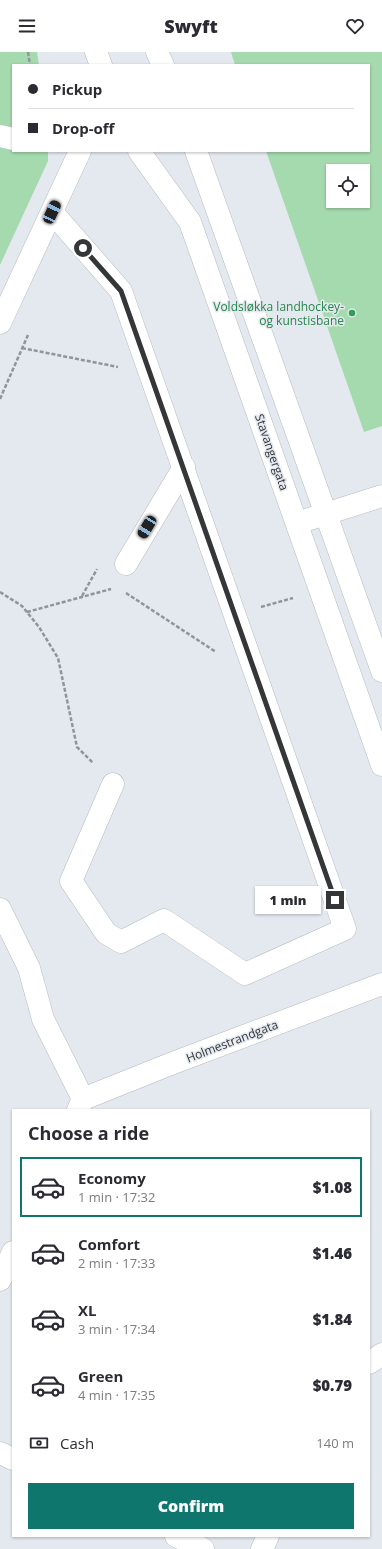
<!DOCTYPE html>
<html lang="en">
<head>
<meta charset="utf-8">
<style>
	body { margin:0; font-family:"Open Sans",sans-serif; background:#f2f2f3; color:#2b2b33; height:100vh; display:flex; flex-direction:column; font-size:15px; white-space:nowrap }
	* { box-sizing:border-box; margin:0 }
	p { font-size:13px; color:#7c7c81 }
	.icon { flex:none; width:22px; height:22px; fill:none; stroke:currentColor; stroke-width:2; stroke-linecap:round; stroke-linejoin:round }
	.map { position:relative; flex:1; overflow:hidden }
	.panel { position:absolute; left:12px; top:1057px; width:358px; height:428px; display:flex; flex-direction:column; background:#fff; border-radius:0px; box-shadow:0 1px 3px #0004 }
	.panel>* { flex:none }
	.guide { position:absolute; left:12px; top:12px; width:358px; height:88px; border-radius:0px; box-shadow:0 1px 3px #0004; display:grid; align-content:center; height:88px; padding:0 16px; background:#fff }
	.tools { position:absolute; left:326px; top:112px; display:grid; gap:8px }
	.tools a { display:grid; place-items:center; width:44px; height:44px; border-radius:0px; background:#fff; box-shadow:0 1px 3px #0004; font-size:20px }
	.end { position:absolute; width:18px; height:18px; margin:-9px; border:5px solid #343638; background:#fff; box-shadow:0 0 0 2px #fff }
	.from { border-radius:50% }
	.bubble { position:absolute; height:28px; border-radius:0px; background:#fff; box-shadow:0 1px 3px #0004; font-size:13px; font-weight:800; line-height:28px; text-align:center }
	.car { position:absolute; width:12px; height:24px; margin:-12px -6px; border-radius:5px; box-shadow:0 0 3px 1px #0007; background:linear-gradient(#222 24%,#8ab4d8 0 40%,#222 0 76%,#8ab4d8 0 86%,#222 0) }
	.guide b { display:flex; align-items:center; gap:14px; height:38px; font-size:15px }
	.guide b+b { border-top:1px solid #e1e1e2 }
	.guide i { width:10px; height:10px; background:#2b2b33 }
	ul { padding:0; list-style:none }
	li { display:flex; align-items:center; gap:12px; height:60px; margin:0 8px 6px; padding:0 8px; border:2px solid transparent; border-radius:0px }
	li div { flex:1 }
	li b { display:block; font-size:15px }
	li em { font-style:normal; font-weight:800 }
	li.current { border-color:#0f766e }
	li>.icon { width:36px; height:36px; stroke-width:1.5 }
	h2 { padding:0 16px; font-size:18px; line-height:48px }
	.pay { display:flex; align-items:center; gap:10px; height:44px; padding:0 16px; font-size:15px }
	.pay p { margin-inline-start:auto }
	.action { display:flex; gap:8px; margin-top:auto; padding:8px 16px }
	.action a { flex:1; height:46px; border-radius:0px; background:#0f766e; color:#fff; font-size:16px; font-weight:800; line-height:46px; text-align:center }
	header { display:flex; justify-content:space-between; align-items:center; height:52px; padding:0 16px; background:#fff; font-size:18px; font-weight:800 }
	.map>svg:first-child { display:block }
	.green { fill:#a5d9ae; fill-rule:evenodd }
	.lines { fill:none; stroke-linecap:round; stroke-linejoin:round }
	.minor-casing { stroke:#b6bac1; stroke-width:23 }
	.major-casing { stroke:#b6bac1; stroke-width:23 }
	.path { stroke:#919499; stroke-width:2.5; stroke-dasharray:4 2; stroke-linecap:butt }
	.minor { stroke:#fff; stroke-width:22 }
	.major { stroke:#fff; stroke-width:22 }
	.route { stroke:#343638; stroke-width:5 }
	.leisure-dot { fill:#2e9e5b; stroke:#e4e8ef; stroke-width:1.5 }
	.labels { text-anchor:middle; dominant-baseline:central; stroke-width:3; stroke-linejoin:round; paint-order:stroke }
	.leisure-label { font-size:12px; fill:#27864d; stroke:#e4e8ef; text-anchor:end }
	.street-label { font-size:12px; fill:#343638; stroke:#e4e8ef }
</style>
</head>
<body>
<header><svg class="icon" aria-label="menu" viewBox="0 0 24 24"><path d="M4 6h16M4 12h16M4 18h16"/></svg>Swyft<svg class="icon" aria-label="heart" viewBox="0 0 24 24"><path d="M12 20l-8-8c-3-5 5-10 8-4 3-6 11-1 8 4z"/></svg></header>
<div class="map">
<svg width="382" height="1497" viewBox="0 0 382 1497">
	<rect width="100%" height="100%" fill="#e4e8ef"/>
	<!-- green -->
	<path class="green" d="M 0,0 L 37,0 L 39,13 L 13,13 L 13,99 L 48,99 L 48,109 L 0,213 Z
		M 231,0 L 382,0 L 382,374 L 364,380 L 266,99 L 369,99 L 369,13 L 235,13 ZM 333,119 L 363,119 L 363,149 L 333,149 Z"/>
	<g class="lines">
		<defs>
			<path id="minor" d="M 0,84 L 13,87
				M 52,160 L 121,239 L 345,877 L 245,922 L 164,868 L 121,890 L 106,881 L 71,829 L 113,732
				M 0,271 L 80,99
				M 297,471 L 382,444
				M 126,512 L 184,415
				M 0,857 L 29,916 L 43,967 L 83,1047
				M 78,1058 L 83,1047 L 173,1011 L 382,932
				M 0,1228 L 13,1200
				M 369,1311 L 382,1302
				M 0,1401 L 13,1407
				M 176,1484 L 203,1497
				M 262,1497 L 268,1484"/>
			<path id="major" d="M 96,0 L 101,13
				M 157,0 L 163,13
				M 139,99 L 190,170 L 382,713
				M 196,99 L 382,619"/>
		</defs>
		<!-- minor casing -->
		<use href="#minor" class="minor-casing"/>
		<!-- major casing -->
		<use href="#major" class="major-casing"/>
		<!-- path -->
		<path class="path" d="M 28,0 L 30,13
			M 22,296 L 118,315
			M 0,347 L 28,283
			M 0,540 L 22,554 L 39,575 L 58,606 L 77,695 L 93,711
			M 126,541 L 216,600
			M 82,544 L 97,517
			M 261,555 L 293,546
			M 27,560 L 111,537"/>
		<!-- minor -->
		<use href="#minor" class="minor"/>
		<!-- major -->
		<use href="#major" class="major"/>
	</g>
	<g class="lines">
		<!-- route -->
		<path class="route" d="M 83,196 L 121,239 L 335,848"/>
	</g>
	<!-- markers -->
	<circle class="leisure-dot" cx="352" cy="261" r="4"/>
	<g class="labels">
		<!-- leisure labels -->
		<g class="leisure-label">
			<text x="344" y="254">Voldsløkka landhockey-<tspan x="344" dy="14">og kunstisbane</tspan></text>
		</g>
		<!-- street labels -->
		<g class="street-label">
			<text transform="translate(272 400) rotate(71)">Stavangergata</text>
			<text transform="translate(232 989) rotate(-21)">Holmestrandgata</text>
		</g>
	</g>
</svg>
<div class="tools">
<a><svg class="icon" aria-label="locate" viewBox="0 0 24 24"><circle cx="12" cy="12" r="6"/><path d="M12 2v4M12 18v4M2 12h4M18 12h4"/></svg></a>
</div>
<i class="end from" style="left:83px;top:196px"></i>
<i class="end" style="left:335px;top:848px"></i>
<div class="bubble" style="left:255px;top:834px;width:66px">1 min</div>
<i class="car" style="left:52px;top:160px;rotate:25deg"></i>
<i class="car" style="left:147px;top:475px;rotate:211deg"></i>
<div class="guide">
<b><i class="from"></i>Pickup</b>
<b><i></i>Drop-off</b>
</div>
<section class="panel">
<h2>Choose a ride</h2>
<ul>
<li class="current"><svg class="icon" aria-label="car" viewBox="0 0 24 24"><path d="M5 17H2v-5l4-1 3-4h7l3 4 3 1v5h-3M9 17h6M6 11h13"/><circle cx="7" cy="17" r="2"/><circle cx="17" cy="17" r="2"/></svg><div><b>Economy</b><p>1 min · 17:32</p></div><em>$1.08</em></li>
<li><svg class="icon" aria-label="car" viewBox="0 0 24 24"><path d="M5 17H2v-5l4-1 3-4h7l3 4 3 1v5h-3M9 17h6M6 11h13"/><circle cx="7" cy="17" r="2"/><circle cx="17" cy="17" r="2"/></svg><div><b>Comfort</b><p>2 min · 17:33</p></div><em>$1.46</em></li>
<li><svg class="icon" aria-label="car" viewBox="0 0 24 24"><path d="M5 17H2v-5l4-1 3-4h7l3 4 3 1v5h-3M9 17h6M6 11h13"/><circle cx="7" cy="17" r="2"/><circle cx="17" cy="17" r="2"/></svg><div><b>XL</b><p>3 min · 17:34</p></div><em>$1.84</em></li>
<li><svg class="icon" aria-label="car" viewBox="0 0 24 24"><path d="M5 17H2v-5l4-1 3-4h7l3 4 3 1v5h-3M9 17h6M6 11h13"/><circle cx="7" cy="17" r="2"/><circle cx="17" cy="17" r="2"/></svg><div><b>Green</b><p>4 min · 17:35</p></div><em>$0.79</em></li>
</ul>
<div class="pay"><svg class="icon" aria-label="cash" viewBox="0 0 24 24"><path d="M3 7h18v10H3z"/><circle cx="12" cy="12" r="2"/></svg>Cash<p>140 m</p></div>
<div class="action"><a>Confirm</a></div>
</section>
</div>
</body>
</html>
